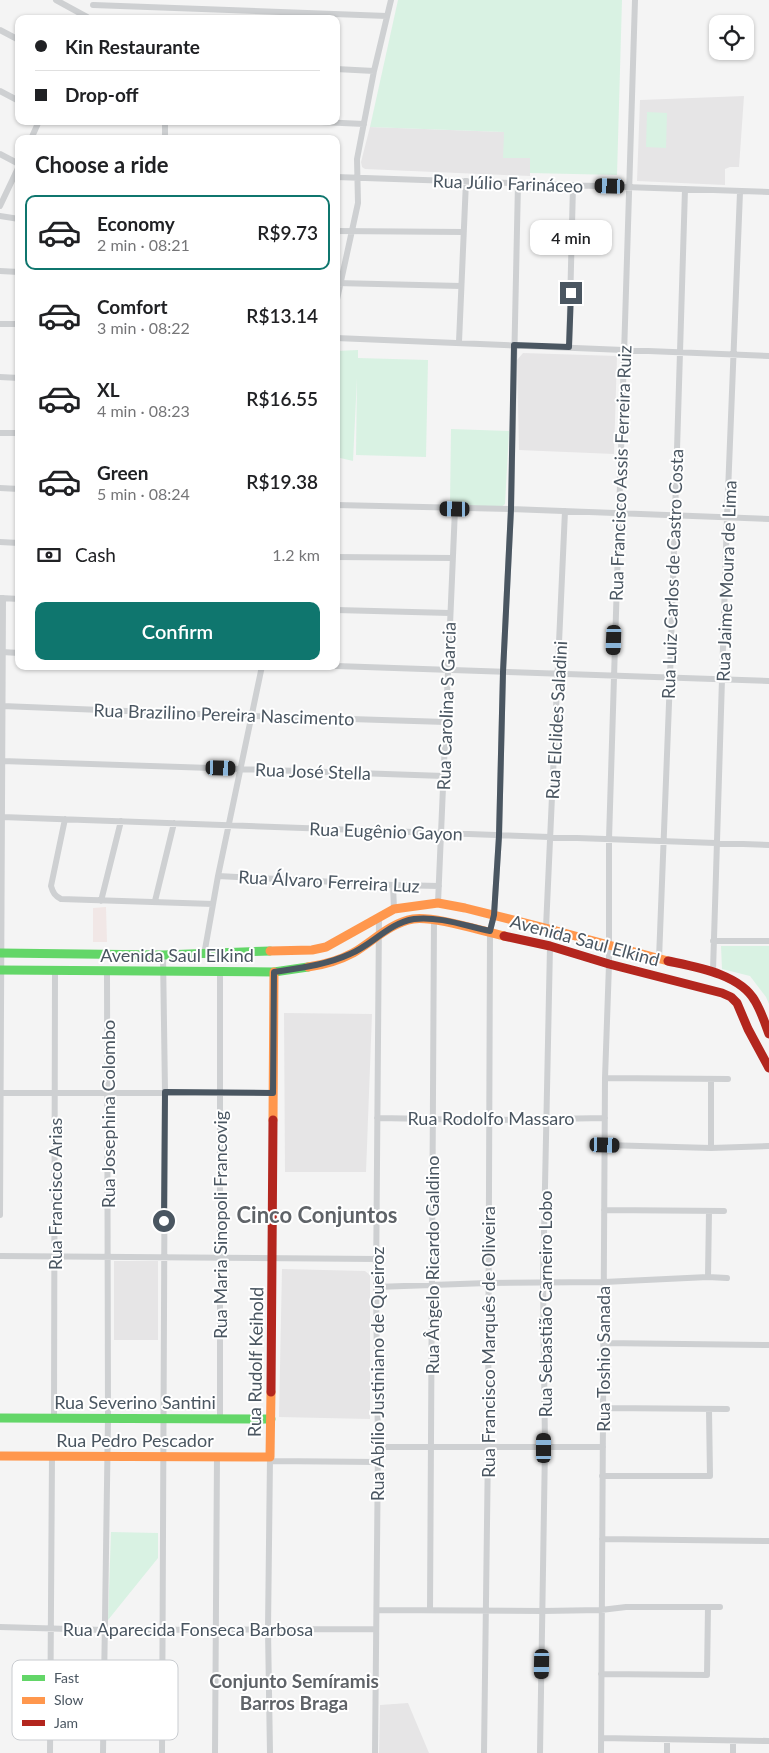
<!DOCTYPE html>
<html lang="en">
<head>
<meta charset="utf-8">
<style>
	body { margin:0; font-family:Lato,sans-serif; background:#f2f2f2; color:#202124; height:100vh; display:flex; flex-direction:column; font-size:19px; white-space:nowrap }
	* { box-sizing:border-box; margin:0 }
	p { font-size:16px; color:#757577 }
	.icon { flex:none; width:28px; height:28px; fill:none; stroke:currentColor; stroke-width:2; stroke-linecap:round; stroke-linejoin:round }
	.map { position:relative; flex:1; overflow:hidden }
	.panel { position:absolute; left:15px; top:135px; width:325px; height:535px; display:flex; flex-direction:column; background:#fff; border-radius:10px; box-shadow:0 1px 4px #0004 }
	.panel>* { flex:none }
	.hud { position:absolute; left:15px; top:15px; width:325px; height:110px; border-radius:10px; box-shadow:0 1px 4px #0004; display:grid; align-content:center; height:110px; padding:0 20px; background:#fff }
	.fabs { position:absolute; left:709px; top:15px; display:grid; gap:10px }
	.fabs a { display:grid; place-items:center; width:45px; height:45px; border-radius:10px; background:#fff; box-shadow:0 1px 4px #0004; font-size:25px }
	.end { position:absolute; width:22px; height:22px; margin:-11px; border:6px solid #4a5661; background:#fff; box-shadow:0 0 0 2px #fff }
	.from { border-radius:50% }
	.bubble { position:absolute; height:35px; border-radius:10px; background:#fff; box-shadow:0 1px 4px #0004; font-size:16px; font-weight:600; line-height:35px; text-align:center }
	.car { position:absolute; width:15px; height:30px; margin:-15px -8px; border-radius:6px; box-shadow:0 0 4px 1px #0007; background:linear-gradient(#222 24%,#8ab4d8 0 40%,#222 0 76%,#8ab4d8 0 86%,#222 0) }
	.hud b { display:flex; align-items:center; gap:18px; height:48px; font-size:19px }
	.hud b+b { border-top:1px solid #e0e0e0 }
	.hud i { width:12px; height:12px; background:#202124 }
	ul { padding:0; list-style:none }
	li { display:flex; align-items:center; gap:15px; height:75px; margin:0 10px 8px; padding:0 10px; border:2px solid transparent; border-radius:10px }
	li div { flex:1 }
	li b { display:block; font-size:19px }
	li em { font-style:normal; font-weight:600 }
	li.selected { border-color:#0f766e }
	li>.icon { width:45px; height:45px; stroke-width:1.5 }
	h2 { padding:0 20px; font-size:22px; line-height:60px }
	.pay { display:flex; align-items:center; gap:12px; height:55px; padding:0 20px; font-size:19px }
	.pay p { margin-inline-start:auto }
	.primary-button { display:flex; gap:10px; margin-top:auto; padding:10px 20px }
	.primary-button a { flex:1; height:58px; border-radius:10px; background:#0f766e; color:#fff; font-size:20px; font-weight:600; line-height:58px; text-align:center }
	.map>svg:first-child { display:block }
	.education { fill:#e6e5e6 }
	.medical { fill:#f1e7e6 }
	.green { fill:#d9f2e3 }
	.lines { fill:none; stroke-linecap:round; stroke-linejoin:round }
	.street { stroke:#ced0d2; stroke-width:6 }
	.fast { stroke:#63d668; stroke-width:9 }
	.slow { stroke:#ff974d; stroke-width:9 }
	.jam { stroke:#b3261e; stroke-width:9 }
	.route { stroke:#4a5661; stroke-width:6 }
	.labels { text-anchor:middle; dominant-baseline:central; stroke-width:4; stroke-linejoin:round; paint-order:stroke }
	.street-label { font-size:18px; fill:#4a5661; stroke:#fff }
	.neighbourhood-label { font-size:19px; font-weight:bold; fill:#5f6368; stroke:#fff }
	.district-label { font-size:22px; font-weight:bold; fill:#5f6368; stroke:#fff }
	.key { fill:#fff; stroke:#c9ccd0; stroke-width:1 }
	.key-label { font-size:14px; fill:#4a5661 }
</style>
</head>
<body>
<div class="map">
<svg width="769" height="1753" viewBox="0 0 769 1753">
	<rect width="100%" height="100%" fill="#f4f4f4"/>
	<!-- education -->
	<path class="education" d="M 744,96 L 739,167 L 730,167 L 725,169 L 725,185 L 637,181 L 640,100 Z
		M 370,127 L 504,132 L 504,157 L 530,158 L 530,176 L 365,169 L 362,167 L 361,162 Z
		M 523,353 L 617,356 L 614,454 L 519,450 L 517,360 Z
		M 284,1013 L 372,1014 L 366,1172 L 285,1172 Z
		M 114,1261 L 158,1261 L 158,1340 L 114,1340 Z
		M 282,1269 L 365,1271 L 370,1275 L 370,1419 L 279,1417 Z
		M 408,1703 L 429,1753 L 379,1753 L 380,1705 Z"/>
	<!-- medical -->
	<path class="medical" d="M 106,907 L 107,942 L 93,942 L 93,908 Z"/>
	<!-- green -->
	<path class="green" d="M 398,0 L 622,0 L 617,175 L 530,173 L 530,158 L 503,158 L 504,132 L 370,127 Z
		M 647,112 L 667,113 L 666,148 L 646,147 Z
		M 358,350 L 358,358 L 428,360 L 426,457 L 356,455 L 357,378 L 353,461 L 336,457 L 336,351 Z
		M 451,429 L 509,431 L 505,504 L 500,508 L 450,505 Z
		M 721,946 L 769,946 L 769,1004 L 766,997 L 750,976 L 722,969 Z
		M 111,1532 L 158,1533 L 158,1558 L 108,1620 Z"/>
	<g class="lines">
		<!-- street -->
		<path class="street" d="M 56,0 L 87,17
			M 93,5 L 387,16
			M 0,30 L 19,40
			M 336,69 L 374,71
			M 0,91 L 19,101
			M 299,121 L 364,124
			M 31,139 L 39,121
			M 165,139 L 165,121
			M 0,154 L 19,164
			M 336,177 L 769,192
			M 0,206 L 19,166
			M 0,216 L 19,219
			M 336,231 L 463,232
			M 0,271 L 19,272
			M 336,283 L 461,286
			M 336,304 L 358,203 L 357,159 L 374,71 L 391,0
			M 0,324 L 19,324
			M 336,338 L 769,356
			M 459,342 L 466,181
			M 569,347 L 573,185
			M 0,377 L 19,378
			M 0,433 L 19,433
			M 0,488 L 19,489
			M 336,505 L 511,509 L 769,519
			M 0,542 L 19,543
			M 336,557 L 452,558
			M 1,598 L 19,599
			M 336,610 L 450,613
			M 2,652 L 19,653
			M 336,666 L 769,681
			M 2,706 L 251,716 L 446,722
			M 2,761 L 444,776
			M 2,817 L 769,845
			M 65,819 L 51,886 C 53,893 55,896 61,899 L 213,904
			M 218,876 L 393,885 L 439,886
			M 393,885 L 394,909
			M 101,901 L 121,821
			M 155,901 L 174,823
			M 438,903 L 455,509
			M 546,928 L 565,511
			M 713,941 L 769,941
			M 204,955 L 218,876 L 262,666
			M 659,959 L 670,678 L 685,189
			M 220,971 L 220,1418
			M 713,971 L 727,517 L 740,192
			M 605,1078 L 728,1079
			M 711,1079 L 711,1148
			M 0,1093 L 273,1093
			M 377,1118 L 490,1120 L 605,1118
			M 605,1145 L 711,1148 L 769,1146
			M 604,1210 L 724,1211
			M 0,1215 L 3,598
			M 0,1256 L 377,1259
			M 708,1277 L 709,1211
			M 376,1287 L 488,1283 L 604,1282 L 708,1277 L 727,1278
			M 603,1343 L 769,1345
			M 603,1408 L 727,1409
			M 54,1418 L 55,971
			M 378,1447 L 603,1447
			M 270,1461 L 378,1462
			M 602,1476 L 710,1476 L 709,1410
			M 602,1539 L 769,1541
			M 377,1610 L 543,1611 L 601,1610 L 626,1607 L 720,1607
			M 430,1610 L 434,920
			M 0,1627 L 104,1630 L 376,1629
			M 601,1674 L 707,1675 L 708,1607
			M 601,1738 L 769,1741
			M 50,1753 L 52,1456
			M 103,1753 L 108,1418 L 107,971
			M 162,1753 L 165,1092 L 163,955
			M 215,1753 L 217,1456
			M 270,1753 L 268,1630 L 270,1457
			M 375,1753 L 378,1447 L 376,1287 L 379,917
			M 484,1753 L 488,1447 L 490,931 L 494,915 L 499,836 L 503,672 L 511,509 L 518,183
			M 540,1753 L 545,1447 L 543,1282 L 550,946
			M 601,1753 L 605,1078 L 609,964 L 609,839 L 635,0
			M 667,1753 L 667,1740
			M 733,1753 L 733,1741"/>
		<!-- fast -->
		<path class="fast" d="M 0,953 L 163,955 L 270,951
			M 0,970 L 274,972 L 308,967
			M 0,1418 L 271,1419"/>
		<!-- slow -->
		<path class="slow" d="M 270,951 L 312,950 L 326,947 L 394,909 L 438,903 L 465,908 L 553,930 L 668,961
			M 308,967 C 323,965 340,960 353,953 C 372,942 390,923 413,919 C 435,916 481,931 504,936
			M 273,1120 L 274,972
			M 0,1456 L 270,1457 L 271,1392"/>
		<!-- jam -->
		<path class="jam" d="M 504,936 L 550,946 L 609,964 L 722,993 L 731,997 L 737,1003 L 748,1029 L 769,1068
			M 668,961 C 696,967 740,974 755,1001 C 761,1011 765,1023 769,1034
			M 271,1392 L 273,1120"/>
	</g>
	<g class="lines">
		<!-- route -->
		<path class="route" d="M 164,1221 L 165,1092 L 273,1093 L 274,972 C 300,968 326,965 350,954 C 372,945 389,923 414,919 C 439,916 466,926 490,931 L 494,915 L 499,836 L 503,672 L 511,509 L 514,345 L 569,347 L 571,293"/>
	</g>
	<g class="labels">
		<!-- street labels -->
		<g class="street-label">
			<text transform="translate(508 183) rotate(2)">Rua Júlio Farináceo</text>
			<text transform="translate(620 473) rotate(-88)">Rua Francisco Assis Ferreira Ruiz</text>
			<text transform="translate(672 574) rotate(-88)">Rua Luiz Carlos de Castro Costa</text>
			<text transform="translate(726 581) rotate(-88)">Rua Jaime Moura de Lima</text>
			<text transform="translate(446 706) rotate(-88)">Rua Carolina S Garcia</text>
			<text transform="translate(224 714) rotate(2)">Rua Brazilino Pereira Nascimento</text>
			<text transform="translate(556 720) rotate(-87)">Rua Elclides Saladini</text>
			<text transform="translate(313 771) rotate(2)">Rua José Stella</text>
			<text transform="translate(386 831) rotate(2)">Rua Eugênio Gayon</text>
			<text transform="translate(329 881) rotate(3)">Rua Álvaro Ferreira Luz</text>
			<text transform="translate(585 940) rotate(15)">Avenida Saul Elkind</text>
			<text x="177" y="955">Avenida Saul Elkind</text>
			<text transform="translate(108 1114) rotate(-90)">Rua Josephina Colombo</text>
			<text x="491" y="1118">Rua Rodolfo Massaro</text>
			<text transform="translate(55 1194) rotate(-90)">Rua Francisco Arias</text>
			<text transform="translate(220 1225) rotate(-90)">Rua Maria Sinopoli Francovig</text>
			<text transform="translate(432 1265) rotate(-90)">Rua Ângelo Ricardo Galdino</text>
			<text transform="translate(545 1304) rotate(-90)">Rua Sebastião Carneiro Lobo</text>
			<text transform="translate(488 1342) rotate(-90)">Rua Francisco Marquês de Oliveira</text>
			<text transform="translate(603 1359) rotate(-90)">Rua Toshio Sanada</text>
			<text transform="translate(255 1362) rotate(-89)">Rua Rudolf Keihold</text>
			<text transform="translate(377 1374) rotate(-90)">Rua Abílio Justiniano de Queiroz</text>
			<text x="135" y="1402">Rua Severino Santini</text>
			<text x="135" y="1440">Rua Pedro Pescador</text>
			<text x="188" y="1629">Rua Aparecida Fonseca Barbosa</text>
		</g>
		<!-- neighbourhood labels -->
		<g class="neighbourhood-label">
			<text x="294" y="1680">Conjunto Semíramis<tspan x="294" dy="22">Barros Braga</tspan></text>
		</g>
		<!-- district labels -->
		<g class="district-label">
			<text x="317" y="1214">Cinco Conjuntos</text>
		</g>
	</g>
	<!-- legend -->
	<rect x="12" y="1660" width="166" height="80" rx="8" class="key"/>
	<rect x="22" y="1675" width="23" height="6" fill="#63d668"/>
	<rect x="22" y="1697" width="23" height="7" fill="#ff974d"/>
	<rect x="22" y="1720" width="23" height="6" fill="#b3261e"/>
	<g class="key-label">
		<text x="54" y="1683">Fast</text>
		<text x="54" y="1705">Slow</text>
		<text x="54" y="1728">Jam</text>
	</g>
</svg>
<div class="fabs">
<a><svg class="icon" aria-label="locate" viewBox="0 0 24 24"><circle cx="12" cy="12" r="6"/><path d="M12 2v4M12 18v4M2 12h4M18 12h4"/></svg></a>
</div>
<i class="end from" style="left:164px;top:1221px"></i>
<i class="end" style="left:571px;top:293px"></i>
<div class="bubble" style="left:530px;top:220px;width:82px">4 min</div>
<i class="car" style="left:610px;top:186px;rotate:272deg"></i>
<i class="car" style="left:455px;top:509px;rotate:271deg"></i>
<i class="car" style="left:614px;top:640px;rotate:182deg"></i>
<i class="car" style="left:221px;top:768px;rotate:92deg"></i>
<i class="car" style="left:605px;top:1145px;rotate:92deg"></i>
<i class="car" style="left:544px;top:1448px;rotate:0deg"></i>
<i class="car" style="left:542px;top:1664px;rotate:181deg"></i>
<div class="hud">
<b><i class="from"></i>Kin Restaurante</b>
<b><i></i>Drop-off</b>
</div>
<section class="panel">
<h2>Choose a ride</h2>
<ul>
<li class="selected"><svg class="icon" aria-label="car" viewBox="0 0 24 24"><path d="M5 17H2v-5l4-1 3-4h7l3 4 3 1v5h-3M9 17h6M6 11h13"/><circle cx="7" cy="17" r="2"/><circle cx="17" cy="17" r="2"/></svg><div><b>Economy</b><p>2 min · 08:21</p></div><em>R$9.73</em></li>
<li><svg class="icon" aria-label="car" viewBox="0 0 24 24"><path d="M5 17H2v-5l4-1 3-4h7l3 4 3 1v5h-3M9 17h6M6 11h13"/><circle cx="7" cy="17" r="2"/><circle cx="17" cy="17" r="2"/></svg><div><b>Comfort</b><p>3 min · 08:22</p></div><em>R$13.14</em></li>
<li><svg class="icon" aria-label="car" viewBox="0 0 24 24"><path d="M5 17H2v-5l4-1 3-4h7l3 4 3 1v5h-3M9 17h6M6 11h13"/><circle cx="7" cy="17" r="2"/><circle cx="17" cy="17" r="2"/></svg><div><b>XL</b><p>4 min · 08:23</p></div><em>R$16.55</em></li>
<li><svg class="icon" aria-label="car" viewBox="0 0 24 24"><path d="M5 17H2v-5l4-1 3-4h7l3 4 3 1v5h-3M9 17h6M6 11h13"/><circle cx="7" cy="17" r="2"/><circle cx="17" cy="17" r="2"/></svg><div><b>Green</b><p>5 min · 08:24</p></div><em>R$19.38</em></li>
</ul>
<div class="pay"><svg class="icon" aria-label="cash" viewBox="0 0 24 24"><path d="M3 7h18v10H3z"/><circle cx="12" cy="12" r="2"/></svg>Cash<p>1.2 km</p></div>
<div class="primary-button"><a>Confirm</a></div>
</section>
</div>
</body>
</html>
